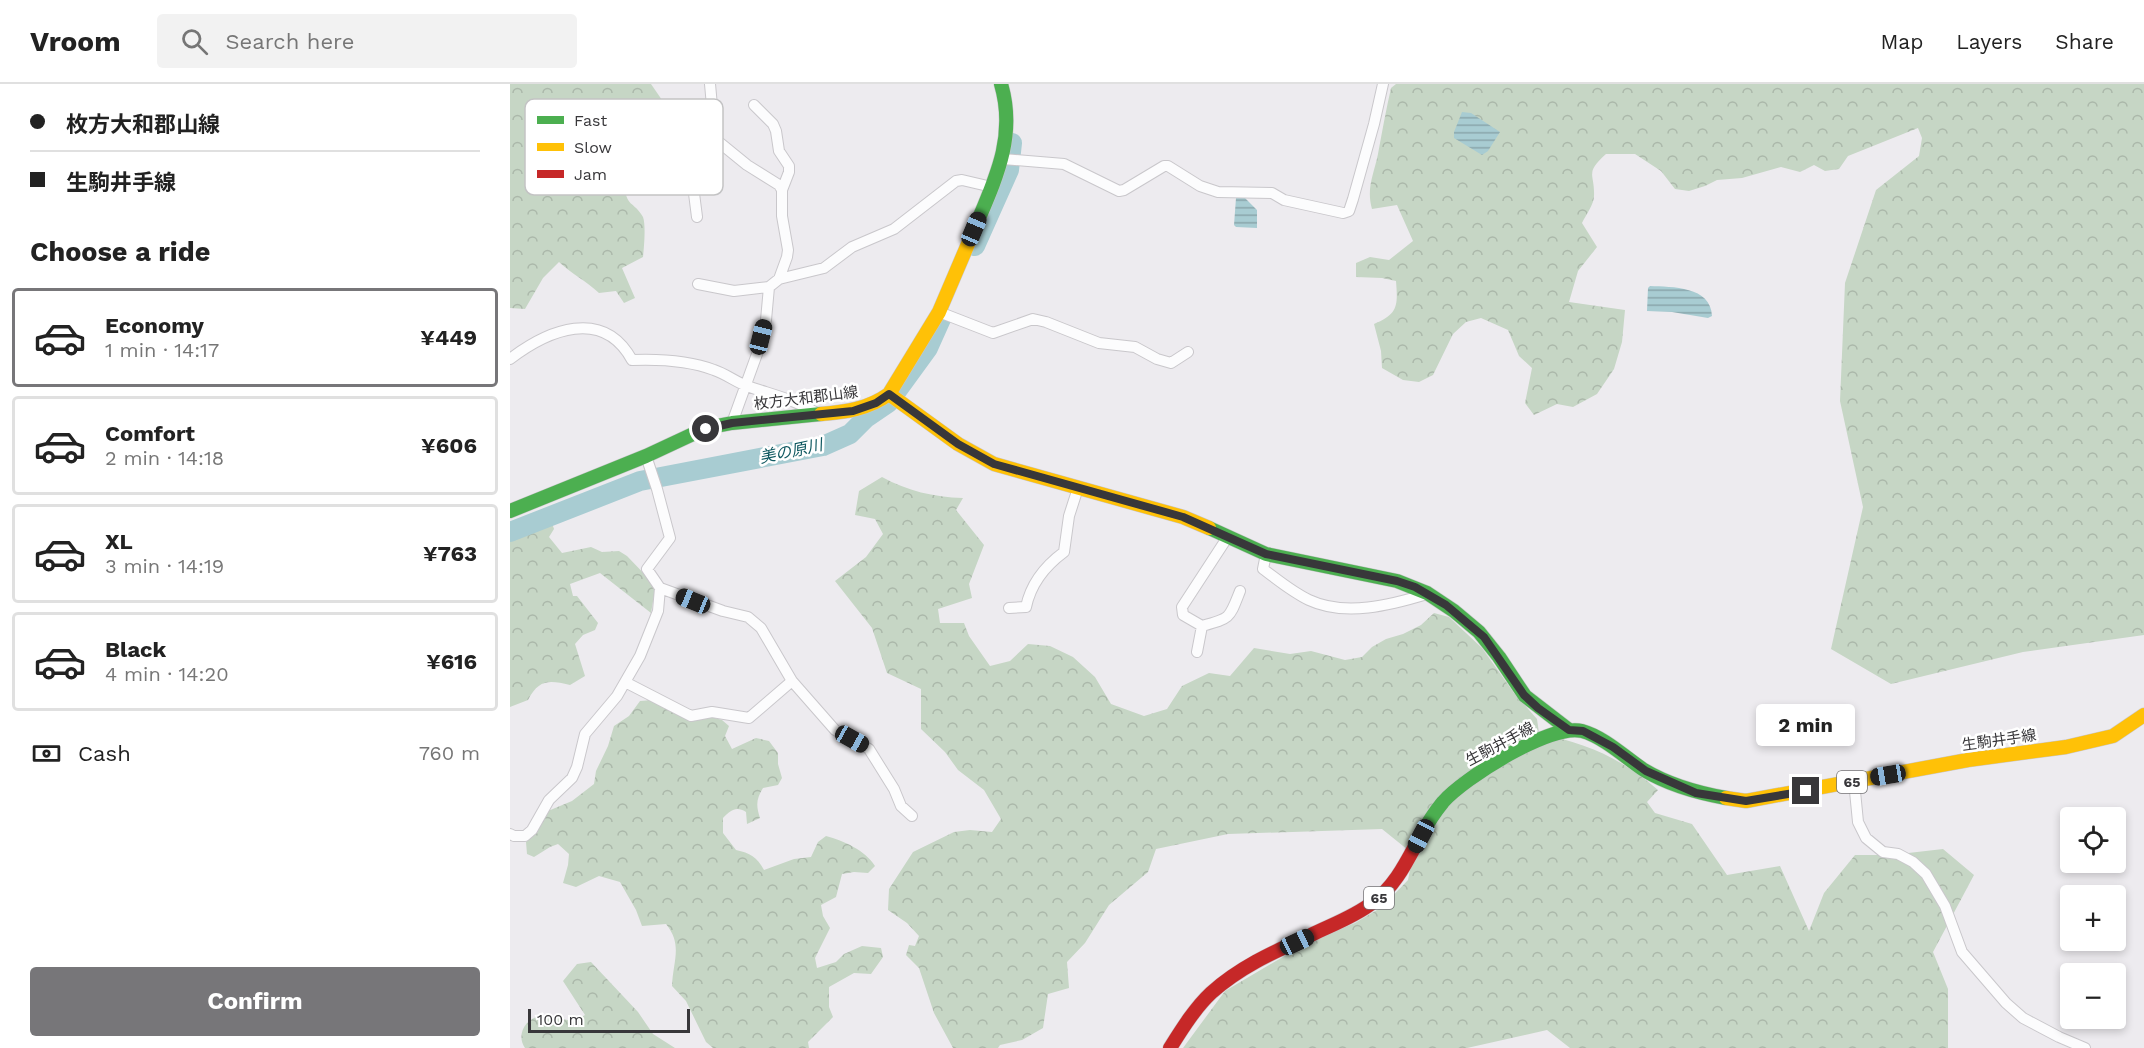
<!DOCTYPE html>
<html lang="en">
<head>
<meta charset="utf-8">
<style>
	body { margin:0; font-family:"Work Sans","Noto Sans JP",sans-serif; background:#f2f2f2; color:#222; height:100vh; display:flex; flex-direction:column; font-size:22px; white-space:nowrap }
	* { box-sizing:border-box; margin:0 }
	p { font-size:20px; color:#767676 }
	.icon { flex:none; width:33px; height:33px; fill:none; stroke:currentColor; stroke-width:2; stroke-linecap:round; stroke-linejoin:round }
	.map { position:relative; flex:1; overflow:hidden }
	.drawer { display:flex; flex-direction:column; background:#fff; width:510px }
	.drawer>* { flex:none }
	.guide { display:grid; align-content:center; height:132px; padding:0 30px; background:#fff }
	.tools { position:absolute; left:1550px; top:723px; display:grid; gap:12px }
	.tools a { display:grid; place-items:center; width:66px; height:66px; border-radius:6px; background:#fff; box-shadow:0 3px 9px #0003; font-size:30px }
	.scale { position:absolute; left:18px; bottom:15px; width:162px; box-sizing:border-box; padding-left:6px; border:3px solid #38373a; border-top:0; font-size:16px; line-height:21px; white-space:nowrap; color:#38373a; -webkit-text-stroke:4px #fff; paint-order:stroke }
	.end { position:absolute; width:27px; height:27px; margin:-14px; border:8px solid #38373a; background:#fff; box-shadow:0 0 0 3px #fff }
	.from { border-radius:50% }
	.bubble { position:absolute; height:42px; border-radius:6px; background:#fff; box-shadow:0 3px 9px #0003; font-size:20px; font-weight:700; line-height:42px; text-align:center }
	.car { position:absolute; width:18px; height:36px; margin:-18px -9px; border-radius:8px; box-shadow:0 0 4px 2px #0007; background:linear-gradient(#222 24%,#8ab4d8 0 40%,#222 0 76%,#8ab4d8 0 86%,#222 0) }
	.guide b { display:flex; align-items:center; gap:21px; height:57px; font-size:22px }
	.guide b+b { border-top:2px solid #e0e0e0 }
	.guide i { width:15px; height:15px; background:#222 }
	ul { padding:0; list-style:none }
	li { display:flex; align-items:center; gap:18px; height:99px; margin:0 12px 9px; padding:0 18px; border:3px solid #e0e0e0; border-radius:6px }
	li div { flex:1 }
	li b { display:block; font-size:22px }
	li em { font-style:normal; font-weight:700 }
	li.on { border-color:#777679 }
	li>.icon { width:54px; height:54px; stroke-width:1.5 }
	h2 { padding:0 30px; font-size:27px; line-height:72px }
	.pay { display:flex; align-items:center; gap:15px; height:66px; padding:0 30px; font-size:22px }
	.pay p { margin-inline-start:auto }
	.button { display:flex; gap:12px; margin-top:auto; padding:12px 30px }
	.button a { flex:1; height:69px; border-radius:6px; background:#777679; color:#fff; font-size:24px; font-weight:700; line-height:69px; text-align:center }
	header { display:flex; align-items:center; gap:36px; box-sizing:border-box; height:84px; padding:0 30px; background:#fff; border-bottom:2px solid #e0e0e0 }
	header strong { font-size:28px }
	nav { display:flex; gap:33px; margin-inline-start:auto; font-size:21px }
	.search { width:420px; height:54px; background:#f2f2f2; display:flex; align-items:center; gap:15px; box-sizing:border-box; padding:0 21px; border-radius:6px; color:#767676; font-size:22px }
	main { display:flex; flex:1; min-height:0 }
	.map>svg:first-child { display:block }
	.forest { fill:url(#forest-crowns) }
	.water { fill:url(#water-rules) }
	.lines { fill:none; stroke-linecap:round; stroke-linejoin:round }
	.river { stroke:#a8ccd2; stroke-width:20 }
	.street-casing { stroke:#c9c7cb; stroke-width:12 }
	.fast-casing { stroke:#c9c7cb; stroke-width:15 }
	.slow-casing { stroke:#c9c7cb; stroke-width:15 }
	.jam-casing { stroke:#c9c7cb; stroke-width:15 }
	.street { stroke:#fcfcfd; stroke-width:10 }
	.fast { stroke:#4caf50; stroke-width:14 }
	.slow { stroke:#ffc107; stroke-width:14 }
	.jam { stroke:#c62828; stroke-width:14 }
	.route { stroke:#38373a; stroke-width:8 }
	.labels { text-anchor:middle; dominant-baseline:central; stroke-width:5; stroke-linejoin:round; paint-order:stroke }
	.shield { fill:#fff; stroke:#747375; stroke-width:1.5 }
	.shield-label { font-size:14px; font-weight:bold; fill:#38373a }
	.street-label { font-size:15px; fill:#38373a; stroke:#fff }
	.water-label { font-size:16px; font-style:italic; fill:#105961; stroke:#fff }
	.key { fill:#fff; stroke:#c3c3c4; stroke-width:1.5 }
	.key-label { font-size:16px; fill:#38373a }
</style>
</head>
<body>
<header>
<strong>Vroom</strong>
<div class="search"><svg class="icon" aria-label="search" viewBox="0 0 24 24"><circle cx="10" cy="10" r="6"/><path d="M15 15l6 6"/></svg>Search here</div>
<nav><a>Map</a><a>Layers</a><a>Share</a></nav>
</header>
<main>
<section class="drawer">
<div class="guide">
<b><i class="from"></i>枚方大和郡山線</b>
<b><i></i>生駒井手線</b>
</div>
<h2>Choose a ride</h2>
<ul>
<li class="on"><svg class="icon" aria-label="car" viewBox="0 0 24 24"><path d="M5 17H2v-5l4-1 3-4h7l3 4 3 1v5h-3M9 17h6M6 11h13"/><circle cx="7" cy="17" r="2"/><circle cx="17" cy="17" r="2"/></svg><div><b>Economy</b><p>1 min · 14:17</p></div><em>¥449</em></li>
<li><svg class="icon" aria-label="car" viewBox="0 0 24 24"><path d="M5 17H2v-5l4-1 3-4h7l3 4 3 1v5h-3M9 17h6M6 11h13"/><circle cx="7" cy="17" r="2"/><circle cx="17" cy="17" r="2"/></svg><div><b>Comfort</b><p>2 min · 14:18</p></div><em>¥606</em></li>
<li><svg class="icon" aria-label="car" viewBox="0 0 24 24"><path d="M5 17H2v-5l4-1 3-4h7l3 4 3 1v5h-3M9 17h6M6 11h13"/><circle cx="7" cy="17" r="2"/><circle cx="17" cy="17" r="2"/></svg><div><b>XL</b><p>3 min · 14:19</p></div><em>¥763</em></li>
<li><svg class="icon" aria-label="car" viewBox="0 0 24 24"><path d="M5 17H2v-5l4-1 3-4h7l3 4 3 1v5h-3M9 17h6M6 11h13"/><circle cx="7" cy="17" r="2"/><circle cx="17" cy="17" r="2"/></svg><div><b>Black</b><p>4 min · 14:20</p></div><em>¥616</em></li>
</ul>
<div class="pay"><svg class="icon" aria-label="cash" viewBox="0 0 24 24"><path d="M3 7h18v10H3z"/><circle cx="12" cy="12" r="2"/></svg>Cash<p>760 m</p></div>
<div class="button"><a>Confirm</a></div>
</section>
<div class="map">
<svg width="1634" height="964" viewBox="0 0 1634 964">
	<defs>
		<pattern id="forest-crowns" width="20" height="18" patternUnits="userSpaceOnUse" patternTransform="scale(1.5)"><rect width="20" height="18" fill="#c6d6c5"/><path d="M2 6a3 3 0 1 1 6 0M12 15a3 3 0 1 1 6 0" fill="none" stroke="#abb8aa"/></pattern>
		<pattern id="water-rules" width="6" height="5" patternUnits="userSpaceOnUse" patternTransform="scale(1.5)"><rect width="6" height="5" fill="#a8ccd2"/><path d="M0 2.5h6" fill="none" stroke="#8aa6ab"/></pattern>
	</defs>
	<rect width="100%" height="100%" fill="#edebef"/>
	<!-- forest -->
	<path class="forest" d="M 0,0 L 141,0 L 152,16 L 139,22 L 128,33 L 150,73 L 130,91 L 115,100 C 115,123 124,117 133,133 C 136,141 134,164 133,173 L 112,184 L 125,214 L 114,219 L 106,207 L 89,209 C 76,197 62,190 49,178 L 33,194 L 15,225 L 0,224 Z
		M 886,0 L 1634,0 L 1634,551 L 1513,568 L 1381,600 L 1321,565 L 1353,423 L 1330,317 L 1335,199 L 1366,106 L 1409,72 L 1412,54 L 1408,44 L 1338,72 L 1329,85 L 1315,87 L 1304,81 L 1290,88 L 1271,83 L 1232,94 L 1207,96 L 1195,102 L 1179,107 L 1165,105 L 1151,87 L 1125,70 L 1096,70 C 1074,90 1085,89 1084,112 C 1084,120 1076,131 1072,139 L 1087,163 L 1068,187 L 1059,218 L 1115,226 L 1112,258 L 1104,285 L 1087,310 L 1063,323 L 1047,320 L 1024,331 L 1015,319 L 1022,284 L 1009,272 L 998,246 L 971,234 L 956,238 L 943,250 L 923,291 L 909,298 L 893,296 L 872,284 L 871,267 L 864,240 C 888,230 888,222 886,197 L 872,194 L 846,193 L 846,179 L 860,173 L 879,176 L 903,157 L 887,121 L 862,125 C 856,104 864,90 868,70 C 872,48 876,26 881,4 Z
		M 372,393 C 398,407 423,413 453,414 L 446,426 L 474,461 L 459,500 L 462,514 L 428,525 L 430,539 L 454,539 L 459,552 L 480,582 L 500,577 L 518,560 L 540,562 L 563,573 L 585,593 L 601,620 L 634,632 L 657,625 L 672,602 L 699,589 L 720,592 L 744,564 L 780,570 L 801,567 L 835,576 L 852,573 L 862,563 L 876,555 L 893,550 L 911,541 L 924,529 L 939,533 L 972,564 L 1004,609 L 1027,635 L 1029,649 C 1077,660 1110,673 1148,706 L 1137,718 L 1145,729 L 1182,740 L 1217,791 L 1270,782 L 1299,847 L 1314,809 L 1345,771 L 1381,771 L 1433,765 L 1464,791 L 1423,868 L 1438,905 L 1438,964 L 1060,964 L 1037,946 L 957,964 L 673,964 L 715,907 L 800,857 L 845,839 L 872,823 L 898,796 L 903,770 L 872,745 L 718,750 L 646,765 L 638,788 L 599,821 L 575,859 L 557,878 L 559,904 L 538,910 L 533,944 L 512,956 L 490,961 L 488,964 L 443,964 L 424,929 L 409,884 L 396,871 L 399,861 L 405,862 L 409,852 L 397,839 L 378,826 L 379,805 L 403,768 L 444,748 L 460,746 L 482,748 L 491,735 L 474,706 L 448,686 L 435,668 L 411,645 L 411,605 L 377,589 L 362,544 L 325,497 L 356,473 L 373,450 L 365,435 L 345,431 L 349,407 Z
		M 41,436 L 44,445 L 39,453 L 52,469 L 81,463 L 92,468 L 109,467 L 117,472 L 142,498 L 145,506 L 141,529 L 90,489 L 60,500 L 63,512 L 67,512 L 88,539 L 85,546 L 73,551 L 65,560 L 75,592 L 60,601 C 39,596 29,595 18,616 L 0,623 L 0,451 Z
		M 143,616 L 212,636 L 219,642 L 215,652 L 222,665 L 246,654 L 259,657 L 268,669 L 268,680 L 272,694 L 268,701 L 253,704 C 246,715 246,722 250,734 L 237,740 L 236,728 C 226,722 221,726 213,734 L 213,749 L 226,766 C 240,769 247,773 254,786 L 284,775 L 301,773 L 308,758 L 316,752 C 334,757 355,766 365,782 L 358,789 L 344,788 L 332,790 L 326,813 L 311,821 L 313,832 L 320,844 L 305,874 L 307,884 L 326,878 L 334,870 L 352,862 L 371,864 L 373,873 L 361,890 L 344,889 L 319,903 L 319,923 L 323,933 L 298,958 L 299,964 L 203,964 L 196,958 L 176,917 L 162,902 C 163,877 173,861 156,840 L 132,842 L 126,826 L 110,798 L 89,792 L 66,803 L 53,799 L 58,781 L 59,770 L 48,760 L 40,763 L 24,773 L 17,770 L 16,758 L 38,727 L 62,717 L 84,700 L 86,687 L 98,662 L 104,642 L 119,632 L 130,617 Z
		M 81,878 L 128,928 L 143,950 L 165,964 L 15,964 C 6,951 15,935 30,932 C 40,930 54,935 63,938 L 75,931 L 53,897 L 67,880 Z"/>
	<!-- water -->
	<path class="water" d="M 952,28 L 961,29 L 990,48 L 978,67 L 972,71 L 944,54 L 944,48 Z
		M 726,114 L 735,114 L 747,126 L 747,144 L 726,143 L 724,141 Z
		M 1140,202 C 1162,203 1201,202 1202,232 L 1198,234 L 1162,228 L 1137,227 L 1138,204 Z"/>
	<g class="lines">
		<!-- river -->
		<path class="river" d="M 465,162 L 499,86 L 502,59
			M 0,448 L 130,397 L 313,362 L 340,350 L 356,334 L 378,319 L 418,264 L 431,235"/>
		<defs>
			<path id="street" d="M 200,0 L 202,22 L 195,38 L 195,53 L 210,59 L 237,81 L 269,101 L 272,106 L 272,132 L 278,166 L 277,173 L 269,195
				M 244,21 L 263,40 L 266,47 L 269,67 L 279,82 L 279,88 L 272,106
				M 493,75 L 554,80 L 609,107 L 614,106 L 654,82 L 658,82 L 690,102 L 708,108 L 762,109 L 774,116 L 833,129 L 839,127 L 843,115 L 864,40 L 873,0
				M 187,133 L 179,70 L 182,64 L 195,53
				M 188,200 L 224,207 L 259,203
				M 429,228 L 483,249 L 523,235 L 536,238 L 589,259 L 625,263 L 647,275 L 661,279 L 678,268
				M 0,275 C 38,246 93,223 122,276 C 149,275 178,276 204,286 C 216,290 226,298 237,302 C 263,311 287,316 310,331
				M 222,339 L 247,270 L 256,236 L 259,203 L 269,195 L 314,184 L 342,163 L 384,145 L 446,97 L 452,96 L 482,103
				M 136,372 L 147,405 L 160,454 L 137,485 L 150,504 L 213,527 L 238,533 L 251,544 L 282,597 L 325,646 L 359,665 L 384,705 L 391,722 L 402,732
				M 756,470 L 753,485 C 768,496 782,508 799,516 C 835,533 881,521 917,510
				M 499,524 L 516,523 C 521,499 535,482 554,468 L 559,432 L 568,404
				M 692,542 C 721,534 719,535 730,507
				M 687,568 L 692,542 L 673,531 L 672,523 L 717,454
				M 115,598 L 181,632 L 202,628 L 239,634 L 282,597
				M 1344,697 L 1348,738 L 1356,754 L 1373,768 L 1388,770 L 1403,778 L 1416,790 L 1435,822 L 1452,868 L 1496,919 L 1513,934 L 1549,953 L 1575,964
				M 0,750 L 4,752 L 15,752 L 22,746 L 39,716 L 62,694 L 67,683 L 75,650 L 107,612 L 130,572 L 148,527 L 150,504"/>
			<path id="fast" d="M 464,146 C 484,98 507,54 491,0
				M 0,427 L 136,372 L 196,344 L 222,339 L 311,330
				M 699,444 L 756,470 L 887,497 L 917,509 L 944,527 L 969,548 L 989,573 L 1015,612 L 1059,646
				M 910,753 C 917,740 924,729 933,718 C 954,694 1041,639 1072,647 C 1094,653 1116,674 1134,686 C 1159,701 1188,709 1216,714"/>
			<path id="slow" d="M 379,310 L 448,360 L 484,380 L 673,433 L 699,444
				M 311,330 C 336,328 358,325 379,310 L 429,228 L 464,146
				M 1216,714 L 1236,717 L 1458,676 L 1556,663 L 1603,652 L 1634,631"/>
			<path id="jam" d="M 660,964 C 672,945 685,924 701,909 C 731,882 766,867 801,851 C 821,841 844,833 862,819 C 885,803 897,777 910,753"/>
		</defs>
		<!-- street casing -->
		<use href="#street" class="street-casing"/>
		<!-- fast casing -->
		<use href="#fast" class="fast-casing"/>
		<!-- slow casing -->
		<use href="#slow" class="slow-casing"/>
		<!-- jam casing -->
		<use href="#jam" class="jam-casing"/>
		<!-- street -->
		<use href="#street" class="street"/>
		<!-- fast -->
		<use href="#fast" class="fast"/>
		<!-- slow -->
		<use href="#slow" class="slow"/>
		<!-- jam -->
		<use href="#jam" class="jam"/>
	</g>
	<g class="lines">
		<!-- route -->
		<path class="route" d="M 196,345 L 222,339 L 343,327 L 366,319 L 379,310 L 448,360 L 484,380 L 673,433 L 756,470 L 887,497 L 905,503 L 936,521 L 974,553 L 1014,611 L 1028,624 L 1059,646 L 1073,647 L 1103,663 L 1136,687 L 1186,709 L 1236,717 L 1296,707"/>
	</g>
	<g class="labels">
		<!-- shield labels -->
		<g class="shield">
			<rect x="1327" y="687" width="30" height="22" rx="4.5"/>
			<rect x="854" y="803" width="30" height="22" rx="4.5"/>
		</g>
		<g class="shield-label">
			<text x="1342" y="698">65</text>
			<text x="869" y="814">65</text>
		</g>
		<!-- street labels -->
		<g class="street-label">
			<text transform="translate(296 314) rotate(-7)">枚方大和郡山線</text>
			<text transform="translate(1489 656) rotate(-8)">生駒井手線</text>
			<text transform="translate(990 660) rotate(-28)">生駒井手線</text>
		</g>
		<!-- water labels -->
		<g class="water-label">
			<text transform="translate(281 367) rotate(-12)">美の原川</text>
		</g>
	</g>
	<!-- legend -->
	<rect x="15" y="15" width="198" height="96" rx="9" class="key"/>
	<rect x="27" y="32" width="27" height="8" fill="#4caf50"/>
	<rect x="27" y="59" width="27" height="8" fill="#ffc107"/>
	<rect x="27" y="86" width="27" height="8" fill="#c62828"/>
	<g class="key-label">
		<text x="64" y="42">Fast</text>
		<text x="64" y="69">Slow</text>
		<text x="64" y="96">Jam</text>
	</g>
</svg>
<div class="tools">
<a><svg class="icon" aria-label="locate" viewBox="0 0 24 24"><circle cx="12" cy="12" r="6"/><path d="M12 2v4M12 18v4M2 12h4M18 12h4"/></svg></a>
<a>+</a>
<a>−</a>
</div>
<div class="scale">100 m</div>
<i class="end from" style="left:196px;top:345px"></i>
<i class="end" style="left:1296px;top:707px"></i>
<div class="bubble" style="left:1246px;top:620px;width:99px">2 min</div>
<i class="car" style="left:464px;top:145px;rotate:23deg"></i>
<i class="car" style="left:251px;top:253px;rotate:14deg"></i>
<i class="car" style="left:183px;top:517px;rotate:292deg"></i>
<i class="car" style="left:342px;top:655px;rotate:119deg"></i>
<i class="car" style="left:1378px;top:691px;rotate:260deg"></i>
<i class="car" style="left:911px;top:752px;rotate:208deg"></i>
<i class="car" style="left:787px;top:858px;rotate:65deg"></i>
</div>
</main>
</body>
</html>
